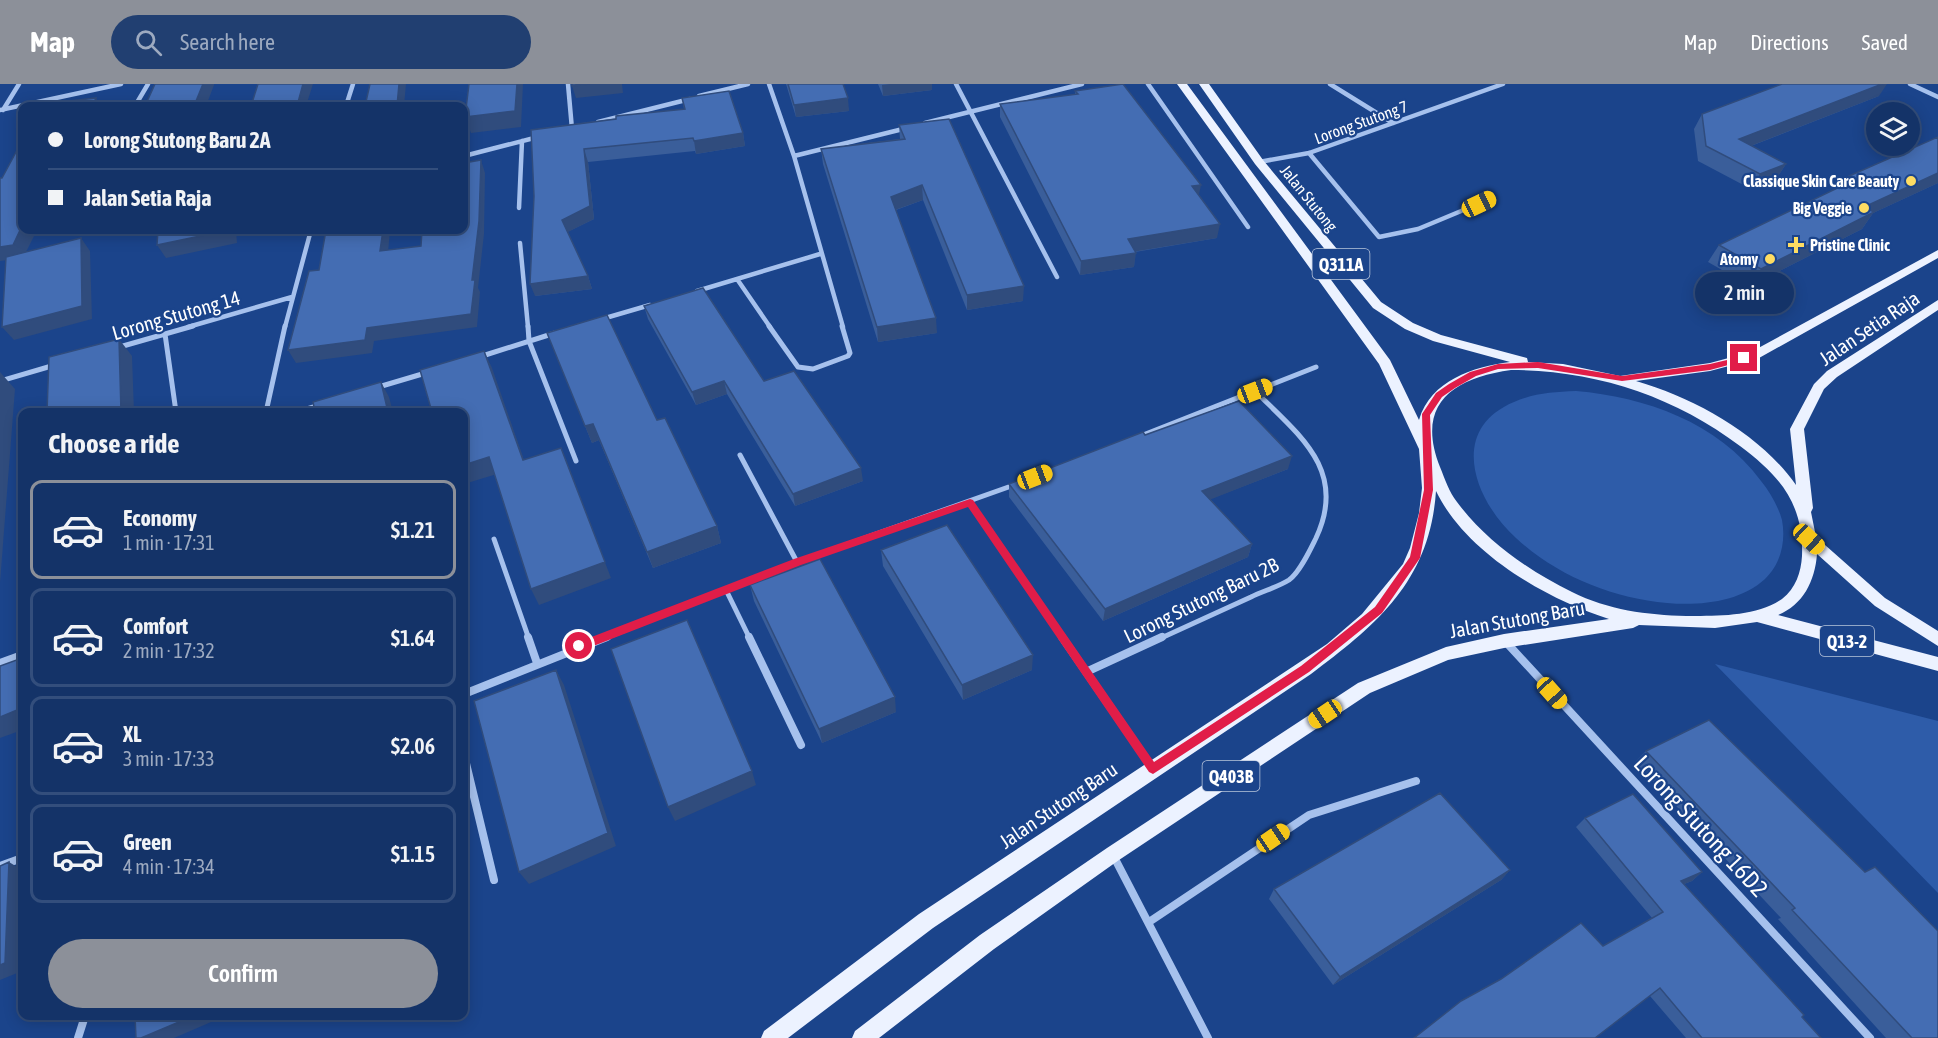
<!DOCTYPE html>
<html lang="en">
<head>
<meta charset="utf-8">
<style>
	body { margin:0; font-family:"Asap Condensed",sans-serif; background:#213f71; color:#f1f3f6; height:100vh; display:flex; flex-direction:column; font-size:22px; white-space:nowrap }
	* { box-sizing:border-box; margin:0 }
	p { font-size:20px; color:#9daac0 }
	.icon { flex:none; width:33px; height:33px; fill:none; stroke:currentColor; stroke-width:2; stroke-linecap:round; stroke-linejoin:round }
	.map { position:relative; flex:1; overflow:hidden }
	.side { position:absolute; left:18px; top:324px; width:450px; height:612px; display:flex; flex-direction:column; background:#143368; border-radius:12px; box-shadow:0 3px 15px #0003,0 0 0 2px #334e7c }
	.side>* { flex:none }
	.top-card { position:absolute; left:18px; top:18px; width:450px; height:132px; border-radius:12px; box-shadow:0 3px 15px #0003,0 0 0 2px #334e7c; display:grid; align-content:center; height:132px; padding:0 30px; background:#143368 }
	.tools { position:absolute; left:1866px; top:18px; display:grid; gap:12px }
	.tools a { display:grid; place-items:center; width:54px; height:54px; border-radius:50%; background:#143368; box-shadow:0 3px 15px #0003,0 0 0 2px #334e7c; font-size:30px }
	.end { position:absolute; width:27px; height:27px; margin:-14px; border:8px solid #e11d48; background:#fff; box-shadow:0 0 0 3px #fff }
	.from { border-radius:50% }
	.bubble { position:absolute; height:42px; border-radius:21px; background:#143368; box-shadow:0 3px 15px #0003,0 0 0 2px #334e7c; font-size:20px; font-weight:600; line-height:42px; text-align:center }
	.car { position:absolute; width:18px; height:36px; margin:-18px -9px; border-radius:8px; box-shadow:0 0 4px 2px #0007; background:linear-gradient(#f5c518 24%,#345 0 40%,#f5c518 0 76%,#345 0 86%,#f5c518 0) }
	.top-card b { display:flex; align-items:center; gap:21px; height:57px; font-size:22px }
	.top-card b+b { border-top:2px solid #334e7c }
	.top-card i { width:15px; height:15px; background:#f1f3f6 }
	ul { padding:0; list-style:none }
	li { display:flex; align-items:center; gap:18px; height:99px; margin:0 12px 9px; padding:0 18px; border:3px solid #334e7c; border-radius:12px }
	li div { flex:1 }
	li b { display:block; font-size:22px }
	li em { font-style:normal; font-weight:600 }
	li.current { border-color:#8c9099 }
	li>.icon { width:54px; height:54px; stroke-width:1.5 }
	h2 { padding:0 30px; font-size:27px; line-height:72px }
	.primary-button { display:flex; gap:12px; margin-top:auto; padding:12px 30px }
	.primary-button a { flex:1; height:69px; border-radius:36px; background:#8c9099; color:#fff; font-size:24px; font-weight:600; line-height:69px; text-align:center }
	header { display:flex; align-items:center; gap:36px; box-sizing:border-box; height:84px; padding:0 30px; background:#8c9099; color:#fff }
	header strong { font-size:28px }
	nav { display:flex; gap:33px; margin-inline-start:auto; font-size:21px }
	.search { width:420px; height:54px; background:#213f71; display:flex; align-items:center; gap:15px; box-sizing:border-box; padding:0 21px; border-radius:33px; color:#9daac0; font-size:22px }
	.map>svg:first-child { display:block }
	.green { fill:#2e5ca9 }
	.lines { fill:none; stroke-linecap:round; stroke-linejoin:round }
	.minor-far2 { stroke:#a6c1ed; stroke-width:4.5 }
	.minor-far1 { stroke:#a6c1ed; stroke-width:5 }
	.minor { stroke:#a6c1ed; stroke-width:8 }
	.primary { fill:#ecf2ff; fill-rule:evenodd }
	.wall { fill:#3a5e9a }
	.shaded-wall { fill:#304c7d }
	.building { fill:#446db3; stroke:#304c7d; stroke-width:1.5 }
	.route { fill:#e11d48 }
	.poi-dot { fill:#fedc63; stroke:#1b448b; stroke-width:2 }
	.labels { text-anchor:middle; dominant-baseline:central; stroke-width:4.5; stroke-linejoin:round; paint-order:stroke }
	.far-street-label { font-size:16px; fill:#fff; stroke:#1b448b }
	.far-poi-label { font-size:16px; font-weight:bold; fill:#fff; stroke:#1b448b; text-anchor:end }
	.shield { fill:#1b448b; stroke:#bbc7dc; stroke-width:1.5 }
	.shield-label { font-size:18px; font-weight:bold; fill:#fff }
	.street-label { font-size:20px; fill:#fff; stroke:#1b448b }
	.near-street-label { font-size:24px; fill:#fff; stroke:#1b448b }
</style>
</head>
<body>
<header>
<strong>Map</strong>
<div class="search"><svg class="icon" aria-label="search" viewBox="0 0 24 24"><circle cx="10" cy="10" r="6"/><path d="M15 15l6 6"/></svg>Search here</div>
<nav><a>Map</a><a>Directions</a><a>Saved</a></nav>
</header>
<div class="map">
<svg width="1938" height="954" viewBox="0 0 1938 954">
	<rect width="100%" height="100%" fill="#1b448b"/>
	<!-- green -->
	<path class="green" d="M 1576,307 C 1645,313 1718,338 1761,397 C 1770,408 1778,422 1782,436 C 1786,457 1781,480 1765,495 C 1740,518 1700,522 1667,519 C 1612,514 1557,492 1516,454 C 1475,417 1447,346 1514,318 C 1534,309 1554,308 1576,307 Z
		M 1715,580 L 1938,637 L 1938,809 Z"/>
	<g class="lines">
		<!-- minor-far2 -->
		<path class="minor-far2" d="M 568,0 L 572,45
			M 769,0 L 794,72 L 843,243
			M 956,0 L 1057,193
			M 1148,0 L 1248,143
			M 1330,0 L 1393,39
			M 1910,0 L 1938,13
			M 699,12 L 748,0
			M 135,22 L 148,0
			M 346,22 L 353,0
			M 0,26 L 121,0
			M 3,26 L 19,0
			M 598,38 L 690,15
			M 925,39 L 1082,0
			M 1309,69 L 1379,153 L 1418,145 L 1490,115
			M 464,72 L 538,53
			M 794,72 L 907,44
			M 1259,78 L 1309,69 L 1503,0
			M 519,124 L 522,57
			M 520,159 L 528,243
			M 737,195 L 770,243
			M 697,207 L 820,170
			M 602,235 L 650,221
			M 188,243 L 292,213
			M 285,243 L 311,146"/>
		<!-- minor-far1 -->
		<path class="minor-far1" d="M 528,242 L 529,257 L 576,377
			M 769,242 L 798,283 L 813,285 L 848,272 L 850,269 L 842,242
			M 165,250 L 176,328
			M 116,264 L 193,242
			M 479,273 L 555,249
			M 0,297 L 55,281
			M 375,304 L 429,288
			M 266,328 L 285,242
			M 297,328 L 320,321
			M 1138,353 L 1316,283
			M 740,371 L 797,478
			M 970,419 L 1063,555
			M 494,455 L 529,555
			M 726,506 L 750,555
			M 603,555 L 797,478 L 1017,400
			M 1159,555 C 1190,541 1220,527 1251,513 C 1263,507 1278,503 1289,496 C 1300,488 1310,466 1316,454 C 1348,386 1299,351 1255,307"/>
		<!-- minor -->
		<path class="minor" d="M 528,553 L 537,579
			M 749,553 L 801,661
			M 1062,553 L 1153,685
			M 1505,557 L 1870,954
			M 0,579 L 22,571
			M 1086,588 L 1162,553
			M 464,610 L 607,553
			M 464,671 L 494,796
			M 1113,771 L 1208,954
			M 0,782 L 22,774
			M 1149,838 L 1309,731 L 1416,697
			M 78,954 L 85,932"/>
		<!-- primary -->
		<path class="primary" d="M 1177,0 L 1187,0 L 1390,276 L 1419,336 C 1431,296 1473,283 1510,278 L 1433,257 L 1405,245 L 1373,224 L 1255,80 L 1199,0 L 1209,0 L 1263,76 L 1381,218 L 1413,239 L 1441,251 L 1527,274 L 1528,278 L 1563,280 L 1620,292 L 1710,279 L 1751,268 L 1938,166 L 1938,174 L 1759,274 L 1710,287 L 1636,297 C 1695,314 1760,350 1796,401 L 1790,345 L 1814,300 L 1827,287 L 1938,216 L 1938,226 L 1837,293 L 1824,305 L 1804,345 L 1813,424 L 1811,428 L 1816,453 L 1885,514 L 1938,547 L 1938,562 L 1875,522 L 1817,470 C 1815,497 1803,521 1778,531 L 1938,573 L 1938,587 L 1757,538 L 1715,544 L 1639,541 L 1633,544 L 1504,564 L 1448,576 L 1370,609 L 1119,776 L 994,865 L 879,954 L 852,954 L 855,947 L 980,851 L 1107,764 L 1358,599 L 1446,563 L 1504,550 L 1609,535 C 1547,516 1465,468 1436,407 C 1430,496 1378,540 1311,590 L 933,844 L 788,954 L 761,954 L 764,947 L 919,830 L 1327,560 L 1362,530 L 1403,480 L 1410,464 L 1419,429 L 1422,404 L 1419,365 L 1379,280 ZM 1511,286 C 1594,286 1674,312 1740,362 C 1780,392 1804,420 1802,472 C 1801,488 1796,504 1782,515 C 1756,533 1717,532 1686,532 C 1647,531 1608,526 1572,508 C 1529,487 1486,457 1457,418 C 1449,408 1445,395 1440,383 C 1415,320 1453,294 1511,286 Z"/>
	</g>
	<!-- wall -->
	<path class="wall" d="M 786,0 L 843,0 L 849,27 L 796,33 Z
		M 878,0 L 932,0 L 932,6 L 883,12 Z
		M 1075,7 L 1199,111 L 1217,154 L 1135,168 L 1134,183 L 1080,191 L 1000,33 L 1000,20 L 1075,11 Z
		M 1879,12 L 1751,62 L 1786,80 L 1776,95 L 1751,105 L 1698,77 L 1694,45 L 1702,30 Z
		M 682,14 L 743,49 L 745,62 L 696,70 L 695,67 L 588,78 L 594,135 L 567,148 L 588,192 L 592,205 L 535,212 L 534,112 L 531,46 L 684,25 Z
		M 899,41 L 1023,217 L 967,226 L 923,116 L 896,126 L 937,249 L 878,258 L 823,80 L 821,65 L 900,55 Z
		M 1938,53 L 1938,99 L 1873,129 L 1862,145 L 1750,202 L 1708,178 L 1719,161 L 1833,106 L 1840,96 Z
		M 644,222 L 764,297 L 863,397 L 795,422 L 727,310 L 696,321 L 648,235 Z
		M 547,249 L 657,336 L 717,442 L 721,459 L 653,484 L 599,356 L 592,359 Z
		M 1145,351 L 1288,385 L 1210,415 L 1252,460 L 1248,473 L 1103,537 L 1009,413 L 1009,400 Z
		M 881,466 L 1032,586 L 963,616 L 883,482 Z
		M 750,501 L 896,628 L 822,659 L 754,517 Z
		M 1646,667 L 1865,788 L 1938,954 L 1886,954 L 1778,835 L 1781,834 L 1635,678 Z
		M 1585,734 L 1702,788 L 1692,797 L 1684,800 L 1821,954 L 1686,954 L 1650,912 L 1603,862 L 1652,834 L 1576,743 Z
		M 1510,786 L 1501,796 L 1333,901 L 1269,815 L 1274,805 Z"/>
	<!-- shaded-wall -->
	<path class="shaded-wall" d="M 203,0 L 214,0 L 214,1 L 206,22 L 194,22 Z
		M 303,0 L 313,0 L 306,22 L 297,22 Z
		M 399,0 L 406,0 L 404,22 L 397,22 Z
		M 517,0 L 523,0 L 521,43 L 471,49 L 465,33 Z
		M 589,0 L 622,0 L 623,9 L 576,14 L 572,2 Z
		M 890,0 L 932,0 L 932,6 L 883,12 L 882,1 Z
		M 1882,0 L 1887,0 L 1879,12 L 1730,70 L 1739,55 Z
		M 96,14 L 101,22 L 92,22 Z
		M 848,14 L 849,27 L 796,33 L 794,21 Z
		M 743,49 L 745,62 L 696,70 L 694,57 Z
		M 584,65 L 588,78 L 594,135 L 566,149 L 562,136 Z
		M 481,76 L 485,89 L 484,150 L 478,204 L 480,208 L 477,243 L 374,257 L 372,269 L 296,279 L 288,266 L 367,244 L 472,196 Z
		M 1786,80 L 1776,95 L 1751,105 L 1760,90 Z
		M 1938,89 L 1938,99 L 1873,129 L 1862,145 L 1750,202 L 1761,185 L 1864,123 Z
		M 922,101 L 923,116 L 892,127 L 891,113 Z
		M 1201,101 L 1198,115 L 1192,102 Z
		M 1220,140 L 1217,154 L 1126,169 L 1128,155 Z
		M 22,142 L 22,146 L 37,146 L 23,174 L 0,177 L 0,163 Z
		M 92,146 L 125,146 L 95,149 Z
		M 229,146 L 236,146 L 237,159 L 166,174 L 157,161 Z
		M 383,146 L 390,146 L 387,180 L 380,167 Z
		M 81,154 L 90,167 L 92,235 L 14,256 L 2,243 Z
		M 1136,169 L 1134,183 L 1080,191 L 1081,177 Z
		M 588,192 L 592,205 L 535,212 L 530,200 Z
		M 1024,202 L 1023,217 L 967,226 L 967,211 Z
		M 936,234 L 937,249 L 878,258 L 877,243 Z
		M 119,255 L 132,272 L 134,328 L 121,328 Z
		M 484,267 L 492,284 L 530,393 L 523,376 Z
		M 0,288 L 15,305 L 0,499 Z
		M 724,297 L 727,310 L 696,321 L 692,308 Z
		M 381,298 L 389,313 L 393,328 L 388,328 Z
		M 593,340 L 599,356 L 592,359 L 585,342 Z
		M 561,364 L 611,494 L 539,521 L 531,505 Z
		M 1292,372 L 1288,385 L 1199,420 L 1202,407 Z
		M 489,373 L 497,390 L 464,400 L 464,381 Z
		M 861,384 L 863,397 L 795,422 L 793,410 Z
		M 717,442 L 721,459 L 653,484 L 647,468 Z
		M 1252,460 L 1248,473 L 1103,537 L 1105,525 Z
		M 1033,571 L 1032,586 L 963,616 L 962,601 Z
		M 556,586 L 564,601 L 616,762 L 529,800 L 519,788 Z
		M 895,613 L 896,628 L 822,659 L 819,645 Z
		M 22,624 L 22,646 L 0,654 L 0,633 Z
		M 752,687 L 756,701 L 675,737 L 668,723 Z
		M 9,778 L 22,786 L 22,887 L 0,896 L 0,881 Z
		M 1510,786 L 1501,796 L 1333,901 L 1340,893 Z
		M 1702,788 L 1692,797 L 1671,805 L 1681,797 Z
		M 193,932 L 225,932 L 174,954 L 141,954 Z"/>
	<!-- building -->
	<path class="building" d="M 155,0 L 203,0 L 194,22 L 145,22 Z
		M 258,0 L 303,0 L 297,22 L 251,22 Z
		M 370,0 L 399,0 L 397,22 L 365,22 Z
		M 469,0 L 517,0 L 515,27 L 465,33 Z
		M 572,0 L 589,0 L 572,2 Z
		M 788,0 L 843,0 L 848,14 L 794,21 Z
		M 1123,0 L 1201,101 L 1192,102 L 1220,140 L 1128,155 L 1136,169 L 1081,177 L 1000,20 L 1078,10 L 1075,7 Z
		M 1782,0 L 1882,0 L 1739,55 L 1786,80 L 1760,90 L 1706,62 L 1702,30 Z
		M 729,7 L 743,49 L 694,57 L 693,54 L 584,65 L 590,122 L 562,136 L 588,192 L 530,200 L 534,112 L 531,46 L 616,35 L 616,32 L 685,25 L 682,14 Z
		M 96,14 L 92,22 L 42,22 L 43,20 Z
		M 949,35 L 1024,202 L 967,211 L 922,101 L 891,113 L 936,234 L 877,243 L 821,65 L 905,55 L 899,41 Z
		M 1938,53 L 1938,89 L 1864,123 L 1874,128 L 1761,185 L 1719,161 L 1846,100 L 1840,96 Z
		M 22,57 L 22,142 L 13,161 L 0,163 L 0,94 L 2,94 Z
		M 481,76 L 479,137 L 472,196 L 475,196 L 471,230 L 367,244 L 365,256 L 288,266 L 309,187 L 319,186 L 326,146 L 383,146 L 380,167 L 421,162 L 422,146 L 464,146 L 464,79 Z
		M 158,146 L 229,146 L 157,161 Z
		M 81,154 L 82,222 L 2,243 L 6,173 Z
		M 703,204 L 764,297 L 794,287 L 861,384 L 793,410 L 724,297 L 692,308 L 644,222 Z
		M 607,231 L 657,336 L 665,334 L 717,442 L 647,468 L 593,340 L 585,342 L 547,249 Z
		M 119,255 L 121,328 L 47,328 L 49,273 Z
		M 484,267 L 523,376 L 561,364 L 605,478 L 531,505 L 489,373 L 464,381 L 464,328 L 432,328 L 420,286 Z
		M 381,298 L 388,328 L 315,328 L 313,318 Z
		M 1239,317 L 1292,372 L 1202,407 L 1252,460 L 1105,525 L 1009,400 L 1143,348 L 1145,351 Z
		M 947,441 L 1033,571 L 962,601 L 881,466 Z
		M 820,475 L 895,613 L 819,645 L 750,501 Z
		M 687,536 L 752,687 L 668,723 L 611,565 Z
		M 22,574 L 22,624 L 0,633 L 0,582 Z
		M 556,586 L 608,749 L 519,788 L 474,617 Z
		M 1709,636 L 1865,788 L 1875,783 L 1938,847 L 1938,954 L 1912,954 L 1792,826 L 1795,824 L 1646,667 Z
		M 1440,709 L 1510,786 L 1340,893 L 1274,805 Z
		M 1633,710 L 1702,788 L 1681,797 L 1804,931 L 1802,933 L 1821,954 L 1702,954 L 1660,904 L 1595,954 L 1414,954 L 1461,917 L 1501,895 L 1581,839 L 1603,862 L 1663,828 L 1585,734 Z
		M 9,778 L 5,879 L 0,881 L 0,782 Z
		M 135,932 L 193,932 L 141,954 L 136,954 Z"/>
	<!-- route -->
	<path class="route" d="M 1744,272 L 1747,276 L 1710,286 L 1622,297 L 1538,284 L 1498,285 L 1476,292 L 1455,304 L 1442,313 L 1430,331 L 1433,406 L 1420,474 L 1382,529 L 1309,588 L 1153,690 L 1149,688 L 968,423 L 801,481 L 583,566 L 576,566 L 574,562 L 576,559 L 794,475 L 970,415 L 973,416 L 1154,678 L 1301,582 L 1375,523 L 1410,473 L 1424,406 L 1422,330 L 1436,309 L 1449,300 L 1470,288 L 1498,280 L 1538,278 L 1622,292 L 1710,280 Z"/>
	<!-- markers -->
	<g class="poi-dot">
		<circle cx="1911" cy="97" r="6"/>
		<circle cx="1864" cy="124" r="6"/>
		<path d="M1793 152h6v6h6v6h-6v6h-6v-6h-6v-6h6z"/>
		<circle cx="1770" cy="175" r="6"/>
	</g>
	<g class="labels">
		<!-- far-street labels -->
		<g class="far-street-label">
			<text transform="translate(1361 38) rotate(-20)">Lorong Stutong 7</text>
			<text transform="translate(1309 114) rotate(51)">Jalan Stutong</text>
		</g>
		<!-- far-poi labels -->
		<g class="far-poi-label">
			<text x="1899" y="97">Classique Skin Care Beauty</text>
			<text x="1852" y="124">Big Veggie</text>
			<text x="1810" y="161" text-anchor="start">Pristine Clinic</text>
			<text x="1758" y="175">Atomy</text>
		</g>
		<!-- shield labels -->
		<g class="shield">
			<rect x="1312.5" y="165" width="57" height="30" rx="4.5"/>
			<rect x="1820" y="542" width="54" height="30" rx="4.5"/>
			<rect x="1202.5" y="677" width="57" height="30" rx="4.5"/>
		</g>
		<g class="shield-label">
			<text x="1341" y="180">Q311A</text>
			<text x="1847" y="557">Q13-2</text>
			<text x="1231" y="692">Q403B</text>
		</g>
		<!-- street labels -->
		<g class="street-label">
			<text transform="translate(176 231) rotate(-16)">Lorong Stutong 14</text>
			<text transform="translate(1869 244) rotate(-34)">Jalan Setia Raja</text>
			<text transform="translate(1201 516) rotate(-26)">Lorong Stutong Baru 2B</text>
			<text transform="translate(1517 535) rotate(-10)">Jalan Stutong Baru</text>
			<text transform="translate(1058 721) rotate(-34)">Jalan Stutong Baru</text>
		</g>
		<!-- near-street labels -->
		<g class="near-street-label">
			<text transform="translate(1701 742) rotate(47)">Lorong Stutong 16D2</text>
		</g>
	</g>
</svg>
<div class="tools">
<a><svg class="icon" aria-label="layers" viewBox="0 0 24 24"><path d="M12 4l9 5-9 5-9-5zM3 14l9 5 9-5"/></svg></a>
</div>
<i class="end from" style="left:579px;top:562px"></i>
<i class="end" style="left:1744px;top:274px"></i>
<div class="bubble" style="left:1695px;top:188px;width:99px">2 min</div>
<i class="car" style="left:1479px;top:120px;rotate:65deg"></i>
<i class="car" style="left:1255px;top:307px;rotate:69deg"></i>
<i class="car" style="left:1035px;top:393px;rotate:69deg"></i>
<i class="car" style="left:1809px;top:455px;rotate:133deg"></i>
<i class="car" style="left:1552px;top:609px;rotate:138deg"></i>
<i class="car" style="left:1325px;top:630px;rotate:236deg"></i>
<i class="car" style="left:1273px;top:754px;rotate:56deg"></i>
<div class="top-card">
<b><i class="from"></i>Lorong Stutong Baru 2A</b>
<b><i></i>Jalan Setia Raja</b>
</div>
<section class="side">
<h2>Choose a ride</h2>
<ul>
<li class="current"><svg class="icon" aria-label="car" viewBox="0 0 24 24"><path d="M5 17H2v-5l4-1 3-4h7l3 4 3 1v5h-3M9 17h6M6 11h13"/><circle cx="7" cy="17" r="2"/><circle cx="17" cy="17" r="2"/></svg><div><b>Economy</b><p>1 min · 17:31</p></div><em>$1.21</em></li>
<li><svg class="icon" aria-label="car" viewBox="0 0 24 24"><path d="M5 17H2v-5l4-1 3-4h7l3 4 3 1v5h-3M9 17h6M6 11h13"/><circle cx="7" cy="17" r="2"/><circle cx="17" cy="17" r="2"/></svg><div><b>Comfort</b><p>2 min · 17:32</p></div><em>$1.64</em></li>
<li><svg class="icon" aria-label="car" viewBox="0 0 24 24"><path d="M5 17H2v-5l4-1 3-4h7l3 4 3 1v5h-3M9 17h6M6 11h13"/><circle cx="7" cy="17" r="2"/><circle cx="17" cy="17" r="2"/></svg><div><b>XL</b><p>3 min · 17:33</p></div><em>$2.06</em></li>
<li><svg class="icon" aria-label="car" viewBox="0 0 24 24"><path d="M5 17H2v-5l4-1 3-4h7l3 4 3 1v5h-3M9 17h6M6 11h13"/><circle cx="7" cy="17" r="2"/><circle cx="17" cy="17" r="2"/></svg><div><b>Green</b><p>4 min · 17:34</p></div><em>$1.15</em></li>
</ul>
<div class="primary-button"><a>Confirm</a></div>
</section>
</div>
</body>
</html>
